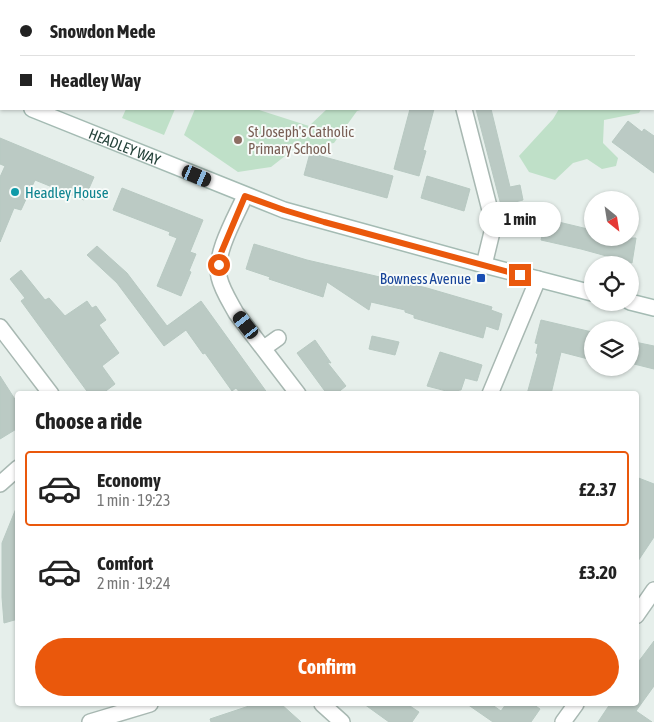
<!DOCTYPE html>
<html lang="en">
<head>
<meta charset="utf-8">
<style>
	body { margin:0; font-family:"Asap Condensed",sans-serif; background:#f6f6f6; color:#222; height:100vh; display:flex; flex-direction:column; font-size:19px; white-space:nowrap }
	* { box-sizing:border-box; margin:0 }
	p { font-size:16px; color:#767676 }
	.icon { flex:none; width:28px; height:28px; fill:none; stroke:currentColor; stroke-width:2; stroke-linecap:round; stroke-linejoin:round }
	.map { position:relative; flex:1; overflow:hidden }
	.panel { position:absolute; left:15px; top:391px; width:624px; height:315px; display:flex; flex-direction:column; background:#fff; border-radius:5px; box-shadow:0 1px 4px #0004 }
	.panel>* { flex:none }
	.hud { position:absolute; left:0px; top:0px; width:655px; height:110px; box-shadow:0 1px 4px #0004; display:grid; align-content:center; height:110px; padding:0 20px; background:#fff }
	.needle { width:32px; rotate:150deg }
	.buttons { position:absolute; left:584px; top:191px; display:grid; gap:10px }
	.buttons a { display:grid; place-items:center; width:55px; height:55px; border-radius:50%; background:#fff; box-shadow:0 1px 4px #0004; font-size:25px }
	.end { position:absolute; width:22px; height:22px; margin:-11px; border:6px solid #ea580c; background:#fff; box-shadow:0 0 0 2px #fff }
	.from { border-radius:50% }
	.bubble { position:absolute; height:35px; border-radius:18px; background:#fff; box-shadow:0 1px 4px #0004; font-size:16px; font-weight:700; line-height:35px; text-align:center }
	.car { position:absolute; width:15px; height:30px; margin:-15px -8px; border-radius:6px; box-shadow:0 0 4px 1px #0007; background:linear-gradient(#222 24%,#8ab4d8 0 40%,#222 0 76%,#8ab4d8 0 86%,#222 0) }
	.hud b { display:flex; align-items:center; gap:18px; height:48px; font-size:19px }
	.hud b+b { border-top:1px solid #e0e0e0 }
	.hud i { width:12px; height:12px; background:#222 }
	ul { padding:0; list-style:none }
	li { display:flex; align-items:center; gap:15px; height:75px; margin:0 10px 8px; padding:0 10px; border:2px solid transparent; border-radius:5px }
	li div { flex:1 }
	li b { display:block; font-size:19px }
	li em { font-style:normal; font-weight:700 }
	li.on { border-color:#ea580c }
	li>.icon { width:45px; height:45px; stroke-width:1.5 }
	h2 { padding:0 20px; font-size:22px; line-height:60px }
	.action { display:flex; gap:10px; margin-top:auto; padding:10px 20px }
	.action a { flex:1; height:58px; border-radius:30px; background:#ea580c; color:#fff; font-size:20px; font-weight:700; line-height:58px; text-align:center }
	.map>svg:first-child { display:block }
	.green { fill:#bfe0c8 }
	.building { fill:#bbcac4; stroke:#b8c9c2 }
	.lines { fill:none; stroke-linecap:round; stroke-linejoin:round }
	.minor-casing { stroke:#a8b8b2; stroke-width:18 }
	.secondary-casing { stroke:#a4bbb3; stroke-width:18 }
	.minor { stroke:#fff; stroke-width:15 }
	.secondary { stroke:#fff; stroke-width:15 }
	.route { stroke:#ea580c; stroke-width:6 }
	.education-dot { fill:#8d6e63; stroke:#f7fbf9; stroke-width:2 }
	.culture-dot { fill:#0f9aa8; stroke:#f7fbf9; stroke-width:2 }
	.transit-dot { fill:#1a4fb4; stroke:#f7fbf9; stroke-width:2 }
	.labels { text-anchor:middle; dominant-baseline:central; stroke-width:4; stroke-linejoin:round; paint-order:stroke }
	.education-label { font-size:15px; fill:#785e54; stroke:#f7fbf9; text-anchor:start }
	.street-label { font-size:15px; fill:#24423a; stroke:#f7fbf9 }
	.culture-label { font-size:15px; fill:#0d838f; stroke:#f7fbf9; text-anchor:start }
	.transit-label { font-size:15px; fill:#164399; stroke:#f7fbf9; text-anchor:end }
</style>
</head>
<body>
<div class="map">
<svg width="654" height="722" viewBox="0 0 654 722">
	<rect width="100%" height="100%" fill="#e6efeb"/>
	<!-- green -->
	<path class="green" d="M 126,109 L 175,109 L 164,135 L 122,118 Z
		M 195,109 L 256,109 L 309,126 L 327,109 L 364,109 L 357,111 L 334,143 L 294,149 L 271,167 L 238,172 L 184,135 Z
		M 559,109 L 641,109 L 639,113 L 604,120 L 603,143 L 618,158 L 616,166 L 602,169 L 587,159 L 573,163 L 555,180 L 529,172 L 519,156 L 553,119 Z"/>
	<!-- building -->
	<path class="building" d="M 410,109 L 434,109 L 423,150 L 426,151 L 419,176 L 394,169 Z
		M 476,109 L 491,109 L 510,187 L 520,185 L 523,200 L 515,202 L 517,224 L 505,228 L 503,213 Z
		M 628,121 L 642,132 L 644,129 L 654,136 L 654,173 L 612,142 Z
		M 0,138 L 94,177 L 84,200 L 35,180 L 21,210 L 14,208 L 0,242 L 0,177 L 5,166 L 0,164 Z
		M 310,153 L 393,176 L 387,198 L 304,175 Z
		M 427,176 L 470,189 L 464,211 L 421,198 Z
		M 122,188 L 203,220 L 190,252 L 196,254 L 189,271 L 191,272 L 181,296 L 157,286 L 177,238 L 169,235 L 170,232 L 113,210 Z
		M 546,219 L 592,230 L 592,238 L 636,238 L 632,263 L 581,249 L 541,240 Z
		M 254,244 L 307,260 L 427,288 L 492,307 L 491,310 L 502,314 L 498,330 L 486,326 L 483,338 L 414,318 L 414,315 L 405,312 L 405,310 L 371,302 L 369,310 L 327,282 L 323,297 L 269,279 L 270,277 L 246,269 Z
		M 97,246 L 127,273 L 167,326 L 201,301 L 268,394 L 241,394 L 236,388 L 232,391 L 205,353 L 203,354 L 186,330 L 164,346 L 117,283 L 87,255 Z
		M 21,270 L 45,300 L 49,298 L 65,316 L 87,301 L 92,308 L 96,306 L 106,320 L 99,325 L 119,353 L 102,366 L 115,384 L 102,394 L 89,394 L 21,301 L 25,298 L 10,279 Z
		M 541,320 L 592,332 L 592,360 L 561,352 L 551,394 L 527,394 L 538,354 L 536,353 L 538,344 L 535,343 Z
		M 372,336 L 399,342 L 395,355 L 369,349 Z
		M 315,340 L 331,363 L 327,362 L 346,386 L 336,394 L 327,394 L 297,353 Z
		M 630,341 L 654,346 L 654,369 L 630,363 Z
		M 440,352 L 482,365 L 477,381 L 465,378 L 461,390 L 459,390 L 458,394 L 427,386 Z
		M 0,376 L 18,404 L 18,428 L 0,439 Z
		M 636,477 L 654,484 L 654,537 L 636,564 Z
		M 17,506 L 18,619 L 4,623 L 2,597 L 2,543 Z
		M 654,641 L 654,686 L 636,711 L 652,722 L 598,722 L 610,704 L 636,704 L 636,665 Z
		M 255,704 L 281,704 L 301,722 L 211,722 L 210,719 Z
		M 364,704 L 407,704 L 419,712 L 412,722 L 389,722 Z
		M 467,704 L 491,704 L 501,711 L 506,704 L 533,704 L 540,709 L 531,722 L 493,722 Z"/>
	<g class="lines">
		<defs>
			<path id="minor" d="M 464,109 L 492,218 L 492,232 L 484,265
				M 245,196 C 235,218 214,254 219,277 C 222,290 230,302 236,313 L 298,394
				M 0,327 L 51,394
				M 264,348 L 278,338
				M 490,394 L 538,279
				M 0,484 L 18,468
				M 636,616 L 654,590
				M 322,704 L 342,722
				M 90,722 L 150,704
				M 563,722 L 576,704"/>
			<g id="secondary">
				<path d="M 0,95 L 1,95"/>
				<path id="s1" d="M 32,109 L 284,210 L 484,265 L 592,293"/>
				<path d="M 630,302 L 654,308"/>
			</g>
		</defs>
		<!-- minor casing -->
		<use href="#minor" class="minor-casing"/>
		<!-- secondary casing -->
		<use href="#secondary" class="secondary-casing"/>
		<!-- minor -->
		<use href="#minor" class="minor"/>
		<!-- secondary -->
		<use href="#secondary" class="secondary"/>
	</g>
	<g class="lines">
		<!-- route -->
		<path class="route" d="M 219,265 L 221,253 L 245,196 L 284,210 L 324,222 L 520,275"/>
	</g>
	<!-- markers -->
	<circle class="education-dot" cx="238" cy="140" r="5"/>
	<circle class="culture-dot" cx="15" cy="192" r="5"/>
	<rect class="transit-dot" x="476" y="273" width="10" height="10" rx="2.5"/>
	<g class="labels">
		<!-- education labels -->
		<g class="education-label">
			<text x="248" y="131">St Joseph's Catholic<tspan x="248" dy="17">Primary School</tspan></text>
		</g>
		<!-- street labels -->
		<g class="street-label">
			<text stroke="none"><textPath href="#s1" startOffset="100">HEADLEY WAY</textPath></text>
		</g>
		<!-- culture labels -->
		<g class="culture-label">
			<text x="25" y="192">Headley House</text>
		</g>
		<!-- transit labels -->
		<g class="transit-label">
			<text x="471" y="278">Bowness Avenue</text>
		</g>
	</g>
</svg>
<div class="buttons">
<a><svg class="needle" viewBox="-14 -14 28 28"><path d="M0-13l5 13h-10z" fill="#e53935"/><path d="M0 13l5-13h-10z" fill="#767676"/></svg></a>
<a><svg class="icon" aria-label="locate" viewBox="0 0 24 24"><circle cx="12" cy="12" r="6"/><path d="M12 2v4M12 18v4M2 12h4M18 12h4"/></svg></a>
<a><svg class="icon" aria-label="layers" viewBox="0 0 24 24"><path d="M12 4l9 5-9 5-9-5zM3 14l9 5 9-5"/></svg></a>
</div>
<i class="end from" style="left:219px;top:265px"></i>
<i class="end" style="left:520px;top:275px"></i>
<div class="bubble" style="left:479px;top:202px;width:82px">1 min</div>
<i class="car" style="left:197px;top:176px;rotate:113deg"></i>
<i class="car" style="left:246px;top:325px;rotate:322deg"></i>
<div class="hud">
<b><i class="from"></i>Snowdon Mede</b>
<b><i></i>Headley Way</b>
</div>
<section class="panel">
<h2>Choose a ride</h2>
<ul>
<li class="on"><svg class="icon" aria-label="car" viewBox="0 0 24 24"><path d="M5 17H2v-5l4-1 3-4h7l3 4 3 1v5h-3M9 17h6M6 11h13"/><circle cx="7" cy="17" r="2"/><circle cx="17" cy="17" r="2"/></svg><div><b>Economy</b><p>1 min · 19:23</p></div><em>£2.37</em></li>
<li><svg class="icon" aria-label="car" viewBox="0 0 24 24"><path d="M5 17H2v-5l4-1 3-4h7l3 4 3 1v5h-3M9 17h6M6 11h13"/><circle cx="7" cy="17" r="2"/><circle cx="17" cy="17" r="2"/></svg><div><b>Comfort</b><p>2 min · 19:24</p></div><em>£3.20</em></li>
</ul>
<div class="action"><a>Confirm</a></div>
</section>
</div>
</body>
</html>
